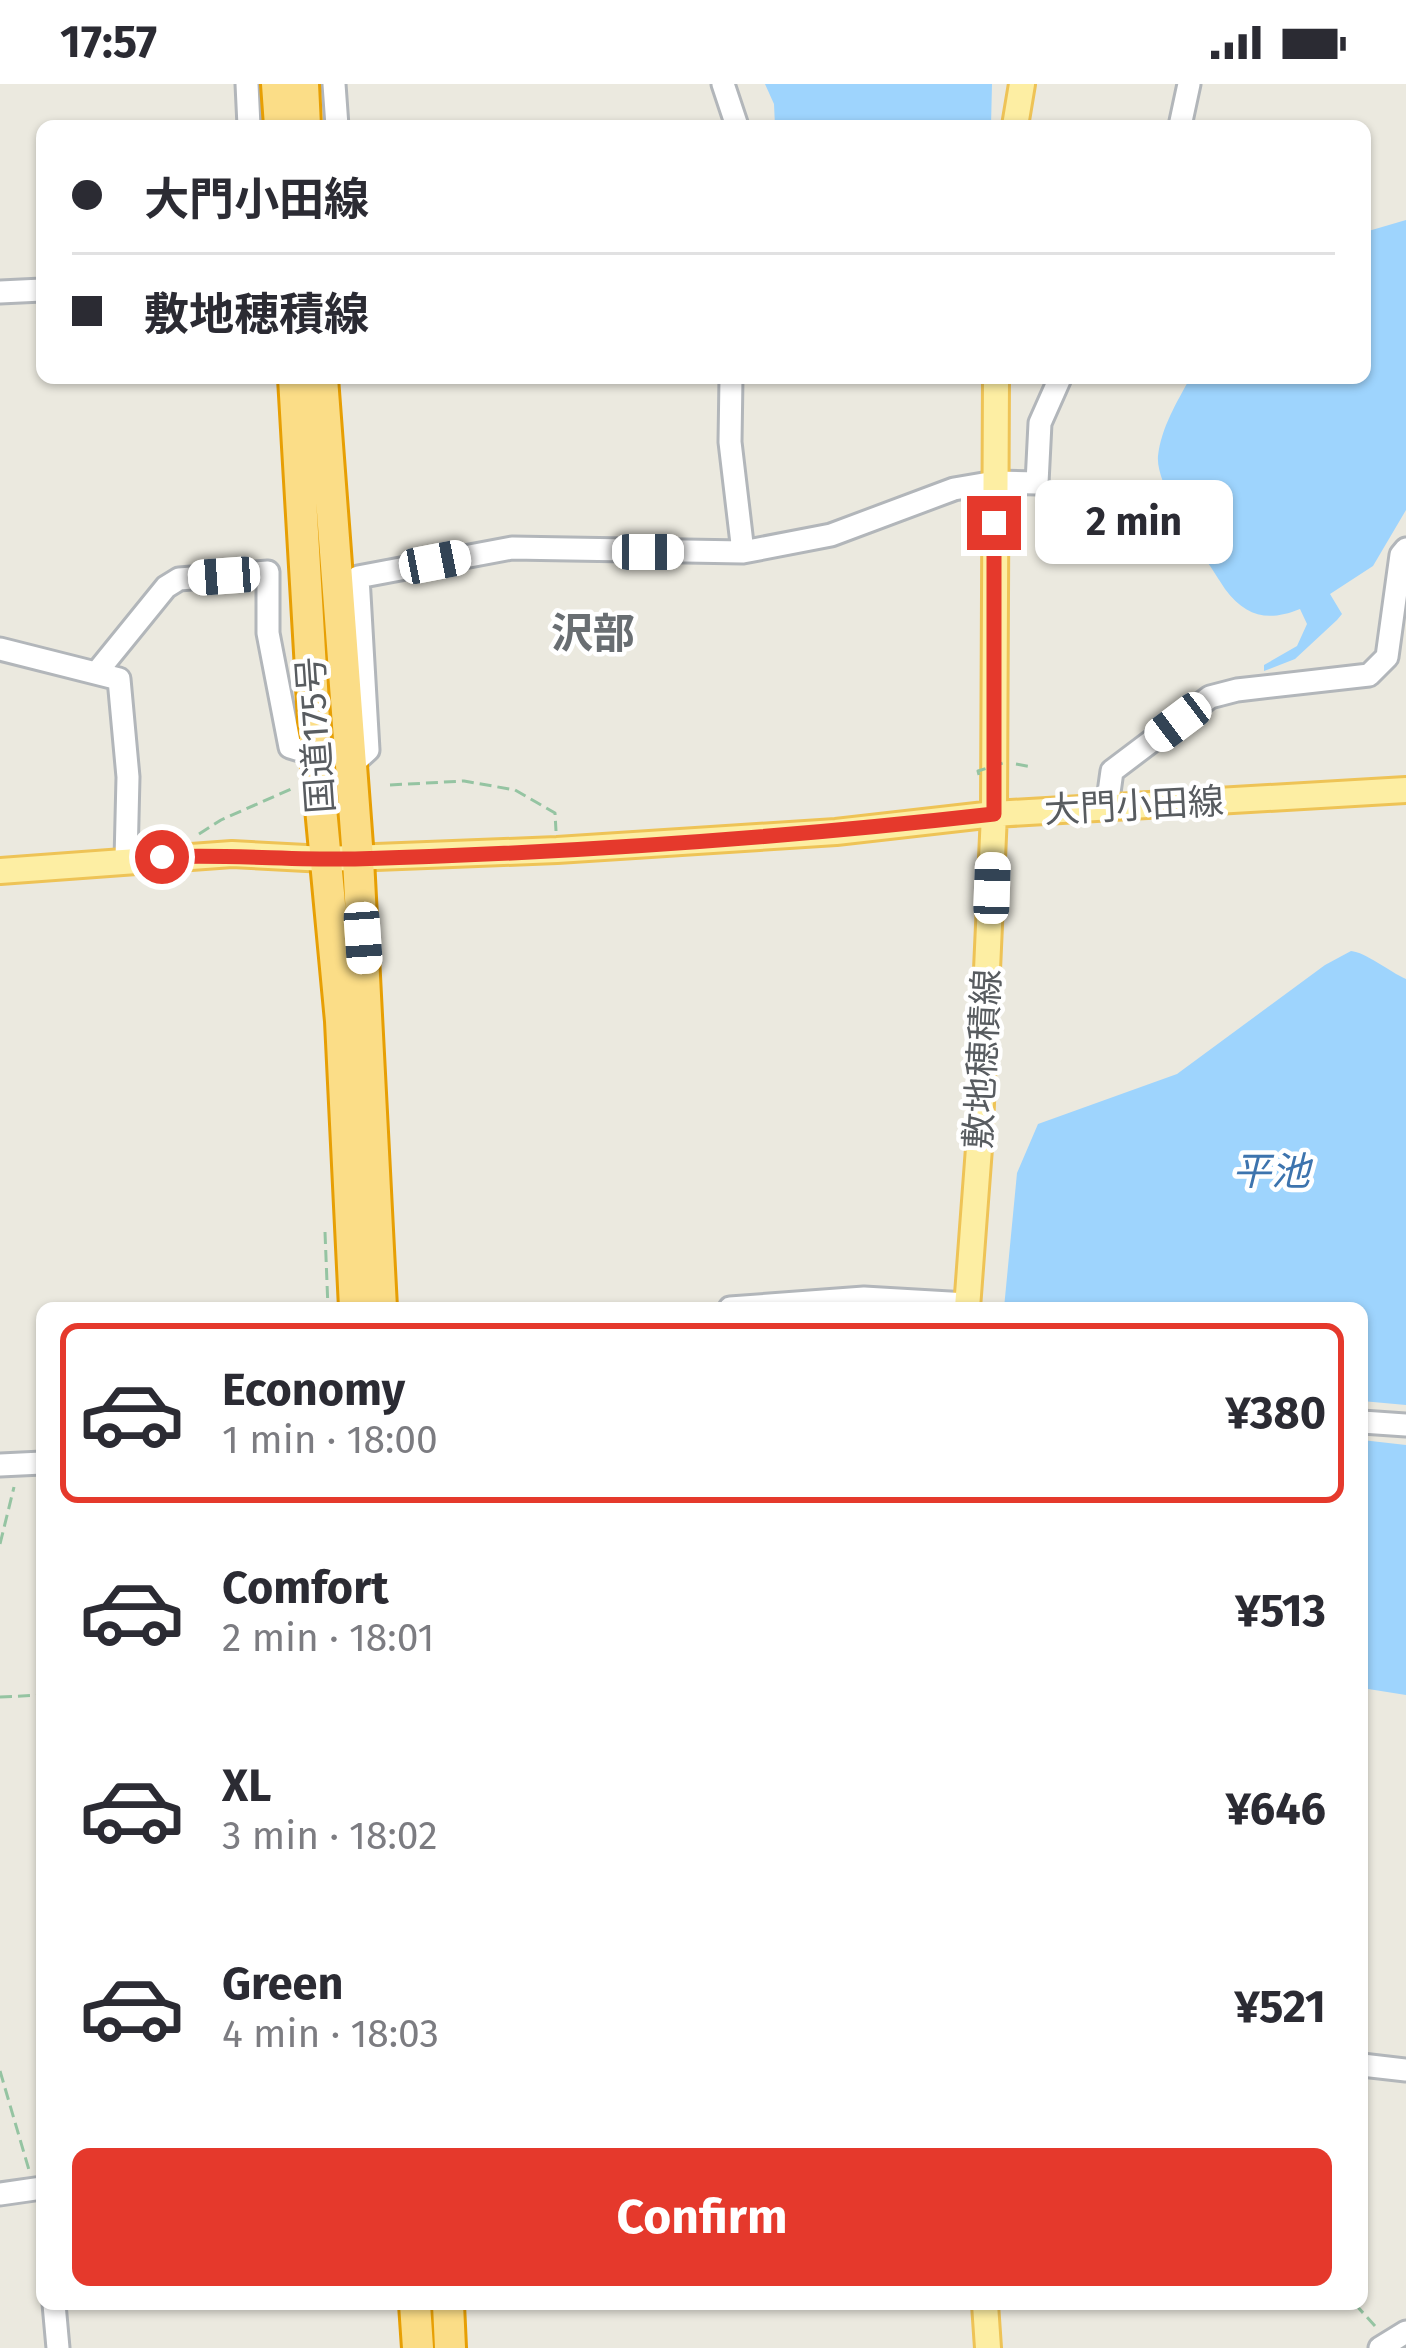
<!DOCTYPE html>
<html lang="en">
<head>
<meta charset="utf-8">
<style>
	body { margin:0; font-family:"Fira Sans","Noto Sans JP",sans-serif; background:#f7f7f7; color:#2b2b33; height:100vh; display:flex; flex-direction:column; font-size:45px; white-space:nowrap }
	* { box-sizing:border-box; margin:0 }
	p { font-size:39px; color:#7c7c81 }
	.icon { flex:none; width:66px; height:66px; fill:none; stroke:currentColor; stroke-width:2; stroke-linecap:round; stroke-linejoin:round }
	.map { position:relative; flex:1; overflow:hidden }
	.sheet { position:absolute; left:36px; top:1218px; width:1332px; height:1008px; display:flex; flex-direction:column; background:#fff; border-radius:18px; box-shadow:0 3px 9px #0004 }
	.sheet>* { flex:none }
	.top-card { position:absolute; left:36px; top:36px; width:1335px; height:264px; border-radius:18px; box-shadow:0 3px 9px #0004; display:grid; align-content:center; height:264px; padding:0 36px; background:#fff }
	.end { position:absolute; width:54px; height:54px; margin:-27px; border:15px solid #e5392c; background:#fff; box-shadow:0 0 0 6px #fff }
	.from { border-radius:50% }
	.bubble { position:absolute; height:84px; border-radius:18px; background:#fff; box-shadow:0 3px 9px #0004; font-size:39px; font-weight:700; line-height:84px; text-align:center }
	.car { position:absolute; width:36px; height:72px; margin:-36px -18px; border-radius:15px; box-shadow:0 0 9px 3px #0007; background:linear-gradient(#fff 24%,#345 0 40%,#fff 0 76%,#345 0 86%,#fff 0) }
	.top-card b { display:flex; align-items:center; gap:42px; height:114px; font-size:45px }
	.top-card b+b { border-top:3px solid #e1e1e2 }
	.top-card i { width:30px; height:30px; background:#2b2b33 }
	ul { padding:21px 0 0; list-style:none }
	li { display:flex; align-items:center; gap:36px; height:180px; margin:0 24px 18px; padding:0 12px; border:6px solid transparent; border-radius:18px }
	li div { flex:1 }
	li b { display:block; font-size:45px }
	li em { font-style:normal; font-weight:700 }
	li.on { border-color:#e5392c }
	li>.icon { width:108px; height:108px; stroke-width:1.5 }
	.cta { display:flex; gap:24px; margin-top:auto; padding:24px 36px }
	.cta a { flex:1; height:138px; border-radius:18px; background:#e5392c; color:#fff; font-size:48px; font-weight:700; line-height:138px; text-align:center }
	.status { display:flex; justify-content:space-between; align-items:center; height:84px; padding:0 60px; background:#fff; direction:ltr }
	.status svg { height:33px; fill:currentColor }
	.map>svg:first-child { display:block }
	.water { fill:#9ed4fd }
	.lines { fill:none; stroke-linecap:round; stroke-linejoin:round }
	.minor-casing { stroke:#b2b6ba; stroke-width:27 }
	.major-casing { stroke:#eec356; stroke-width:30 }
	.highway-casing { stroke:#e79f04; stroke-width:36 }
	.path { stroke:#95c4a2; stroke-width:3; stroke-dasharray:12 6; stroke-linecap:butt }
	.minor { stroke:#fff; stroke-width:21 }
	.major { stroke:#fdeea3; stroke-width:24 }
	.highway { stroke:#fbdd87; stroke-width:30 }
	.path-bridge { stroke:#95c4a2; stroke-width:3; stroke-dasharray:12 6; stroke-linecap:butt }
	.route { stroke:#e5392c; stroke-width:15 }
	.labels { text-anchor:middle; dominant-baseline:central; stroke-width:9; stroke-linejoin:round; paint-order:stroke }
	.street-label { font-size:36px; fill:#585c60; stroke:#fff }
	.water-label { font-size:39px; font-style:italic; fill:#3d74ae; stroke:#fff }
	.quarter-label { font-size:42px; font-weight:bold; fill:#696e72; stroke:#fff }
</style>
</head>
<body>
<div class="status"><b>17:57</b><svg viewBox="0 0 49 12"><path d="M0 12V9h3v3zM5 12V6h3v6zM10 12V3h3v9zM15 12V0h3v12zM26 1h20v11H26zM47 4h2v5h-2z"/></svg></div>
<div class="map">
<svg width="1406" height="2264" viewBox="0 0 1406 2264">
	<rect width="100%" height="100%" fill="#ebe9df"/>
	<!-- water -->
	<path class="water" d="M 765,0 L 992,0 L 991,42 L 775,42 L 774,20 Z
		M 1406,136 L 1406,426 L 1373,482 L 1330,510 L 1342,530 L 1337,536 L 1295,575 L 1264,587 L 1264,581 L 1297,562 L 1307,540 L 1300,525 C 1268,538 1246,533 1225,505 C 1207,476 1155,404 1158,372 C 1161,344 1177,318 1190,294 L 1365,294 L 1365,148 Z
		M 1351,867 C 1365,868 1390,888 1406,895 L 1406,1321 L 1362,1317 L 1362,1224 L 1004,1224 L 1017,1089 L 1038,1040 L 1177,990 L 1325,881 Z
		M 1362,1356 L 1406,1361 L 1406,1611 L 1362,1604 Z"/>
	<g class="lines">
		<defs>
			<path id="minor" d="M 247,0 L 249,42
				M 334,0 L 337,42
				M 723,0 L 737,42
				M 1180,42 L 1189,0
				M 0,208 L 42,206
				M 731,294 L 730,358 L 743,468
				M 0,565 L 119,595 L 128,693 L 126,776
				M 97,588 L 166,503 L 179,495 L 268,488 L 268,549 L 290,663 L 316,671
				M 349,683 L 368,666 L 358,493 L 512,464 L 743,468 L 831,451 L 954,405 L 995,398 L 1037,399 L 1040,339 L 1060,294
				M 1107,723 L 1112,687 L 1210,613 L 1237,606 L 1369,591 L 1387,573 L 1401,471 L 1406,465
				M 730,1224 L 864,1214 L 967,1220
				M 1362,1338 L 1406,1341
				M 0,1381 L 42,1379
				M 1362,1981 L 1406,1986
				M 0,2110 L 42,2104
				M 54,2220 L 58,2264
				M 1380,2264 L 1406,2248"/>
			<path id="major" d="M 1015,42 L 1022,0
				M 0,787 L 232,770 L 325,775 L 557,766 L 836,748 L 994,730 L 1406,706
				M 967,1224 L 979,1064 L 994,730 L 996,294
				M 985,2220 L 988,2264"/>
			<path id="highway" d="M 277,0 L 280,42
				M 303,0 L 305,42
				M 294,294 L 316,671 L 341,937 L 355,1224
				M 322,294 L 358,775 L 381,1224
				M 415,2220 L 418,2264
				M 448,2220 L 450,2264"/>
		</defs>
		<!-- minor casing -->
		<use href="#minor" class="minor-casing"/>
		<!-- major casing -->
		<use href="#major" class="major-casing"/>
		<!-- highway casing -->
		<use href="#highway" class="highway-casing"/>
		<!-- path -->
		<path class="path" d="M 1016,680 L 1032,683
			M 390,701 L 464,697 L 515,706 L 555,729 L 556,747
			M 199,750 L 221,736 L 291,705
			M 325,1148 L 328,1224
			M 0,1460 L 14,1403
			M 0,1613 L 42,1611
			M 0,1987 L 29,2086
			M 1355,2220 L 1375,2242"/>
		<!-- minor -->
		<use href="#minor" class="minor"/>
		<!-- major -->
		<use href="#major" class="major"/>
		<!-- highway -->
		<use href="#highway" class="highway"/>
		<!-- path-bridge -->
		<path class="path-bridge" d="M 979,691 L 978,687 L 1006,678"/>
	</g>
	<g class="lines">
		<!-- route -->
		<path class="route" d="M 162,773 C 227,770 290,776 355,775 C 568,769 782,754 994,730 L 994,439"/>
	</g>
	<g class="labels">
		<!-- street labels -->
		<g class="street-label">
			<text transform="translate(316 651) rotate(-94)">国道175号</text>
			<text transform="translate(1134 722) rotate(-3)">大門小田線</text>
			<text transform="translate(983 975) rotate(-87)">敷地穂積線</text>
		</g>
		<!-- water labels -->
		<g class="water-label">
			<text x="1271" y="1088">平池</text>
		</g>
		<!-- quarter labels -->
		<g class="quarter-label">
			<text x="593" y="550">沢部</text>
		</g>
	</g>
</svg>
<i class="end from" style="left:162px;top:773px"></i>
<i class="end" style="left:994px;top:439px"></i>
<div class="bubble" style="left:1035px;top:396px;width:198px">2 min</div>
<i class="car" style="left:648px;top:468px;rotate:90deg"></i>
<i class="car" style="left:435px;top:478px;rotate:79deg"></i>
<i class="car" style="left:224px;top:492px;rotate:266deg"></i>
<i class="car" style="left:1178px;top:638px;rotate:233deg"></i>
<i class="car" style="left:992px;top:804px;rotate:2deg"></i>
<i class="car" style="left:363px;top:854px;rotate:176deg"></i>
<div class="top-card">
<b><i class="from"></i>大門小田線</b>
<b><i></i>敷地穂積線</b>
</div>
<section class="sheet">
<ul>
<li class="on"><svg class="icon" aria-label="car" viewBox="0 0 24 24"><path d="M5 17H2v-5l4-1 3-4h7l3 4 3 1v5h-3M9 17h6M6 11h13"/><circle cx="7" cy="17" r="2"/><circle cx="17" cy="17" r="2"/></svg><div><b>Economy</b><p>1 min · 18:00</p></div><em>¥380</em></li>
<li><svg class="icon" aria-label="car" viewBox="0 0 24 24"><path d="M5 17H2v-5l4-1 3-4h7l3 4 3 1v5h-3M9 17h6M6 11h13"/><circle cx="7" cy="17" r="2"/><circle cx="17" cy="17" r="2"/></svg><div><b>Comfort</b><p>2 min · 18:01</p></div><em>¥513</em></li>
<li><svg class="icon" aria-label="car" viewBox="0 0 24 24"><path d="M5 17H2v-5l4-1 3-4h7l3 4 3 1v5h-3M9 17h6M6 11h13"/><circle cx="7" cy="17" r="2"/><circle cx="17" cy="17" r="2"/></svg><div><b>XL</b><p>3 min · 18:02</p></div><em>¥646</em></li>
<li><svg class="icon" aria-label="car" viewBox="0 0 24 24"><path d="M5 17H2v-5l4-1 3-4h7l3 4 3 1v5h-3M9 17h6M6 11h13"/><circle cx="7" cy="17" r="2"/><circle cx="17" cy="17" r="2"/></svg><div><b>Green</b><p>4 min · 18:03</p></div><em>¥521</em></li>
</ul>
<div class="cta"><a>Confirm</a></div>
</section>
</div>
</body>
</html>
